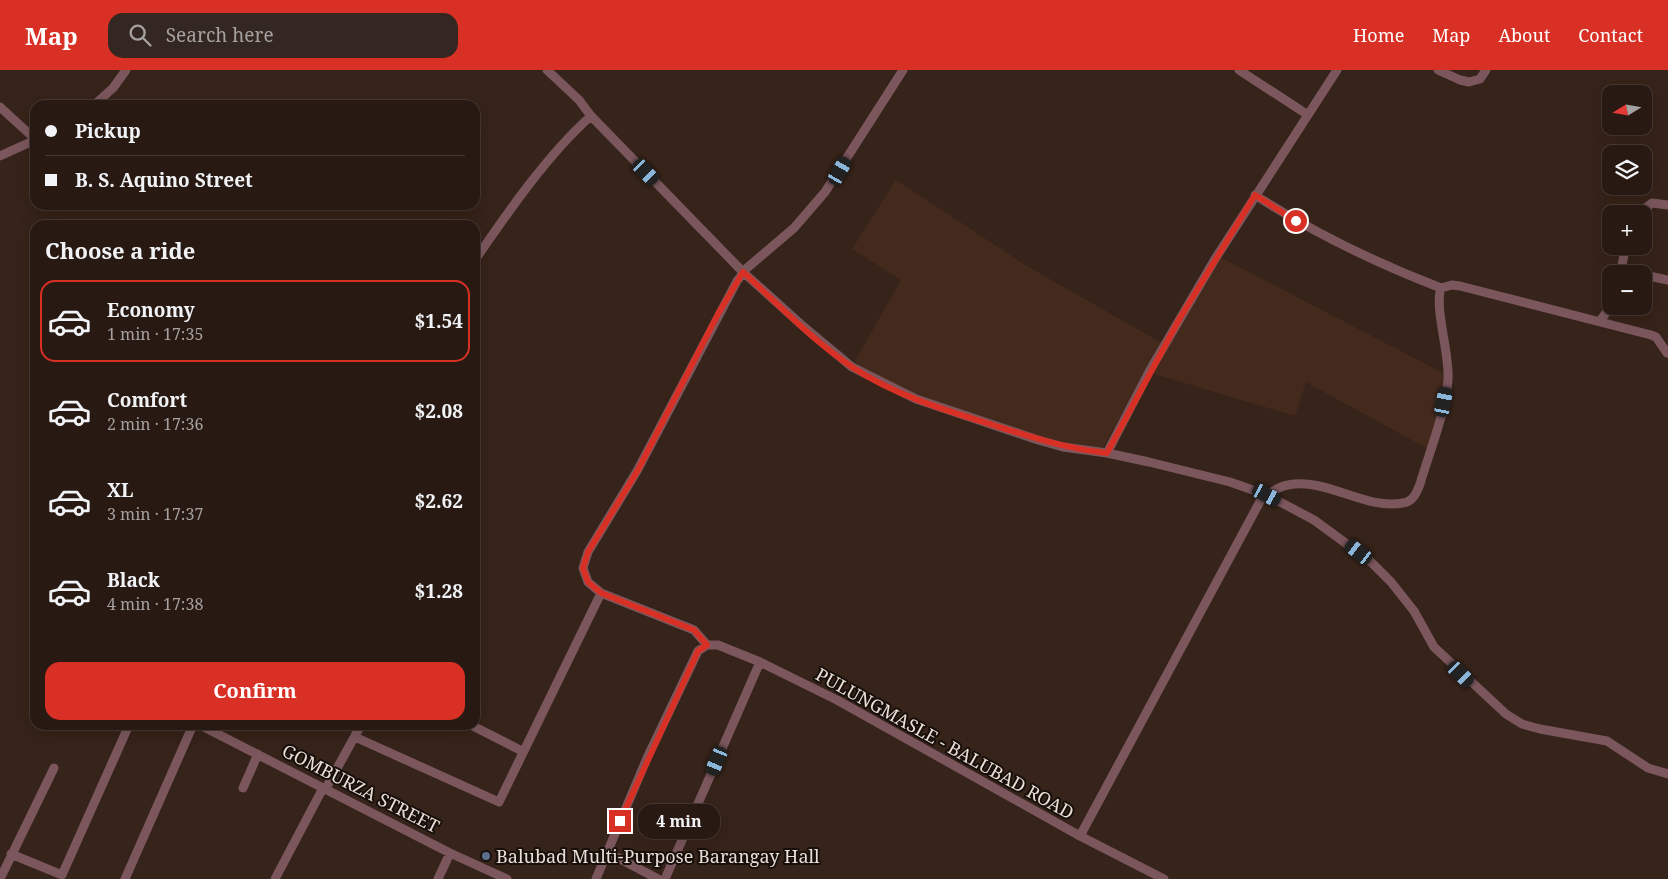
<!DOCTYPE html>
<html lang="en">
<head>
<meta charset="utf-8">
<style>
	body { margin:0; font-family:"Noto Serif",serif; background:#342721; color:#f1f3f6; height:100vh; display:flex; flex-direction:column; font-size:19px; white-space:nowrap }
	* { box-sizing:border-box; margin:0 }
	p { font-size:16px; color:#a5a1a0 }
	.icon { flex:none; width:28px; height:28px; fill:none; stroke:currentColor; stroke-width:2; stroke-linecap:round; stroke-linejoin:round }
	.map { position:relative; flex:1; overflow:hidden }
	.panel { position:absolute; left:30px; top:150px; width:450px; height:510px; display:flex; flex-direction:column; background:#281a13; border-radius:15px; box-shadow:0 5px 20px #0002,0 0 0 1px #443833 }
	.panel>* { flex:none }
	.banner { position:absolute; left:30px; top:30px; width:450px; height:110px; border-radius:15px; box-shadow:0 5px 20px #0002,0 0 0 1px #443833; display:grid; align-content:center; height:110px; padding:0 15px; background:#281a13 }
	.needle { width:32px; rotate:259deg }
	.buttons { position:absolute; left:1602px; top:15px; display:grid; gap:10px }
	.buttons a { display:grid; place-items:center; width:50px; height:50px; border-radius:10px; background:#281a13; box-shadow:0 5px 20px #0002,0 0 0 1px #443833; font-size:25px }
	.end { position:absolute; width:22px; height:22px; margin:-11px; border:6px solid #d93025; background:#fff; box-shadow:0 0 0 2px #fff }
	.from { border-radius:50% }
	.bubble { position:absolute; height:35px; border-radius:15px; background:#281a13; box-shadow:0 5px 20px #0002,0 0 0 1px #443833; font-size:16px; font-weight:700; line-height:35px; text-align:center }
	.car { position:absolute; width:15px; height:30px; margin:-15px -8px; border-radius:6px; box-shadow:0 0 4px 1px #0007; background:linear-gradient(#222 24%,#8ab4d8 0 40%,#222 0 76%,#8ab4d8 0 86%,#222 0) }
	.banner b { display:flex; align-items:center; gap:18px; height:48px; font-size:19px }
	.banner b+b { border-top:1px solid #443833 }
	.banner i { width:12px; height:12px; background:#f1f3f6 }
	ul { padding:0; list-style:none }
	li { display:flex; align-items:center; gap:15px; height:82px; margin:0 10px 8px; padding:0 5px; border:2px solid transparent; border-radius:15px }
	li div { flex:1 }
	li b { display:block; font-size:19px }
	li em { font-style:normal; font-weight:700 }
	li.current { border-color:#d93025 }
	li>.icon { width:45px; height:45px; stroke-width:1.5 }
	h2 { padding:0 15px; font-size:22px; line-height:60px }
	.primary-button { display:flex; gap:10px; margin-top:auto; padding:10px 15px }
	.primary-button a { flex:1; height:58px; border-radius:15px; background:#d93025; color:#fff; font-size:20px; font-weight:700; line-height:58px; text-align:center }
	header { display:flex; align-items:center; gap:30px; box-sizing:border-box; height:70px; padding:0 25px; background:#d93025; color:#fff }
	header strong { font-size:24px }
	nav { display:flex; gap:28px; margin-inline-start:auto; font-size:18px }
	.search { width:350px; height:45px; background:#342721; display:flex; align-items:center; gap:12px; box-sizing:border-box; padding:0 18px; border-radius:15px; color:#a5a1a0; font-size:19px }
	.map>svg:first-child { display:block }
	.built { fill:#432a1d }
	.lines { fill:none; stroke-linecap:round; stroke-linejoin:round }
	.minor { stroke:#7b575d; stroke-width:9 }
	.route { stroke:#d93025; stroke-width:6 }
	.service-dot { fill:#5c6f8a; stroke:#170f0a; stroke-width:2 }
	.labels { text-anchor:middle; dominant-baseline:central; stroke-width:4; stroke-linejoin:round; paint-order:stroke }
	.street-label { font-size:18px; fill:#ebded7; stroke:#170f0a }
	.poi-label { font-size:18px; fill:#ebded7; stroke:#170f0a; text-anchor:start }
</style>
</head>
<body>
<header>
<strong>Map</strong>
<div class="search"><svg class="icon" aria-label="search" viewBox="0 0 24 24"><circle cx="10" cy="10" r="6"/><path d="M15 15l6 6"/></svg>Search here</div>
<nav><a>Home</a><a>Map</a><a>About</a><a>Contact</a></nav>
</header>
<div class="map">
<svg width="1668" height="809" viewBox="0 0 1668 809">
	<rect width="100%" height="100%" fill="#362319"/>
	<!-- built -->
	<path class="built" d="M 896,110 L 1027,196 L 1162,273 L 1103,378 L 1092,382 L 916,329 L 853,295 L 901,210 L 852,179 Z
		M 1218,186 L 1445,304 L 1439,344 L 1428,379 L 1306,312 L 1295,346 L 1151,303 Z"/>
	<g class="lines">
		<!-- minor -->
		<path class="minor" d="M 547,0 L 579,30 L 591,46 L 743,202 L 804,257 L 852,297 L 916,329 L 1038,370 L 1063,377 L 1107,383 L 1149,392 L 1230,412 L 1267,425 L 1314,450 L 1370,491 L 1391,512 L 1414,541 L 1434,577 L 1506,644 L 1522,654 L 1540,659 L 1607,671 L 1648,698 L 1668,704
			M 1239,0 L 1308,45
			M 1438,0 L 1460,10 L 1469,12 L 1480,9 L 1486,0
			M 94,35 L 113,18 L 126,0
			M 0,37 L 35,69
			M 0,86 L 35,70
			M 1255,125 C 1314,163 1376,193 1441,218 L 1452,215 L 1460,216 L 1651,265 L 1656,267 L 1667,283
			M 1638,144 L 1652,133 L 1668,135
			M 475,190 C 508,142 548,84 591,46
			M 1621,201 L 1634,204
			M 1620,204 L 1626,176
			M 1644,205 L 1668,210
			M 1600,251 L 1611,236
			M 1107,383 L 1150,300 L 1215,189 L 1337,0
			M 1267,425 C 1273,421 1280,416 1288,415 C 1326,407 1364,440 1403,433 C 1413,432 1417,422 1420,414 C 1430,380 1445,344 1448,310 C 1450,284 1434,238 1441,218
			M 707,575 L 694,560 L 601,523 L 588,512 L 583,498 L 588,482 L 637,401 L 737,211 L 747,198 L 794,158 L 825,122 L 903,0
			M 707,575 L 718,575 L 760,592 L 837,630 L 1080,766 L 1164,809
			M 200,655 L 450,783 L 507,809
			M 471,655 L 522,681
			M 355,667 L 499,732 L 601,523
			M 243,718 L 258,684
			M 325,720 L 361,655
			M 1080,766 L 1264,424
			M 607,782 L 658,809
			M 11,784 L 62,805 L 129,655
			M 0,809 L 54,698
			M 125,809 L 193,655
			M 275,809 L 323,718
			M 438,809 L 450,783
			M 596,809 L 647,688 L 698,581 L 707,575
			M 665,809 L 760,592"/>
	</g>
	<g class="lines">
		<!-- route -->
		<path class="route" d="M 620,751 L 698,581 L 707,575 L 694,560 L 601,523 L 588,512 L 583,498 L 588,482 L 638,400 L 718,244 L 743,202 C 778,234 813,271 852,297 C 894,325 945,340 993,355 C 1031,367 1067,379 1107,383 L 1180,248 L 1255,125 L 1296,151"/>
	</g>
	<!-- markers -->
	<circle class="service-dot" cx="486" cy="786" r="5"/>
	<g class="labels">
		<!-- street labels -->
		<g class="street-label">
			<text transform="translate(945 673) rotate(29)">PULUNGMASLE - BALUBAD ROAD</text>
			<text transform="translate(361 718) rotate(27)">GOMBURZA STREET</text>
		</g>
		<!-- poi labels -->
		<g class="poi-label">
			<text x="496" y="786">Balubad Multi-Purpose Barangay Hall</text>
		</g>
	</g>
</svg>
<div class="buttons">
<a><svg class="needle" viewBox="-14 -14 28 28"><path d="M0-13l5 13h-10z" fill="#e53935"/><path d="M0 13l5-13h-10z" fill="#a5a1a0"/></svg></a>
<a><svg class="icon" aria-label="layers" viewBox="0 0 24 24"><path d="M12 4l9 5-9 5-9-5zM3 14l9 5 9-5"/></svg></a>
<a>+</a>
<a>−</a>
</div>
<i class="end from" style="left:1296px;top:151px"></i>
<i class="end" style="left:620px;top:751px"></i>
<div class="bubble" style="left:638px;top:734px;width:82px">4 min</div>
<i class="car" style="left:840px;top:101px;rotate:30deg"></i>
<i class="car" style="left:646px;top:102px;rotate:136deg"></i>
<i class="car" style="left:1444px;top:332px;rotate:11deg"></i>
<i class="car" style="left:1267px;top:425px;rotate:118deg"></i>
<i class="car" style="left:1359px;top:482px;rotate:308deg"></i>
<i class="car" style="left:1461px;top:604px;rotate:134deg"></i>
<i class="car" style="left:717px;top:691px;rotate:203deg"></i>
<div class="banner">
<b><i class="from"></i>Pickup</b>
<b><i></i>B. S. Aquino Street</b>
</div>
<section class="panel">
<h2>Choose a ride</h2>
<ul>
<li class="current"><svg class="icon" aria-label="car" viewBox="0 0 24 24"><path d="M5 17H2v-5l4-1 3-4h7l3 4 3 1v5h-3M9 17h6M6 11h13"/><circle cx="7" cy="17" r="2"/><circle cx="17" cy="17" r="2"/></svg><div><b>Economy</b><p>1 min · 17:35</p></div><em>$1.54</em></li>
<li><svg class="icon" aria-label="car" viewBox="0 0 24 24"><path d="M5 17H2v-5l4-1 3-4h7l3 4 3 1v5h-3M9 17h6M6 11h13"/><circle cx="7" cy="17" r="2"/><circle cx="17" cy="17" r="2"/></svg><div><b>Comfort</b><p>2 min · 17:36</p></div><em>$2.08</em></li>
<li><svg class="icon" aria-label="car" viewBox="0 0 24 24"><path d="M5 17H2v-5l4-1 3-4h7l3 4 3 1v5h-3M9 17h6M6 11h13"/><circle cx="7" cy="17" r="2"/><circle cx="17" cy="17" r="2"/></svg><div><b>XL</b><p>3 min · 17:37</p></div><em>$2.62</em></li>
<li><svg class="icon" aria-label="car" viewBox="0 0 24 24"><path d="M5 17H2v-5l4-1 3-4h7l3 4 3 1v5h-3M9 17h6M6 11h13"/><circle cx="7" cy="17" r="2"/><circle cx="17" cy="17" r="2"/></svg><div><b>Black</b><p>4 min · 17:38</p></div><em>$1.28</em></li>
</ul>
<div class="primary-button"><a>Confirm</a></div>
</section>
</div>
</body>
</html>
